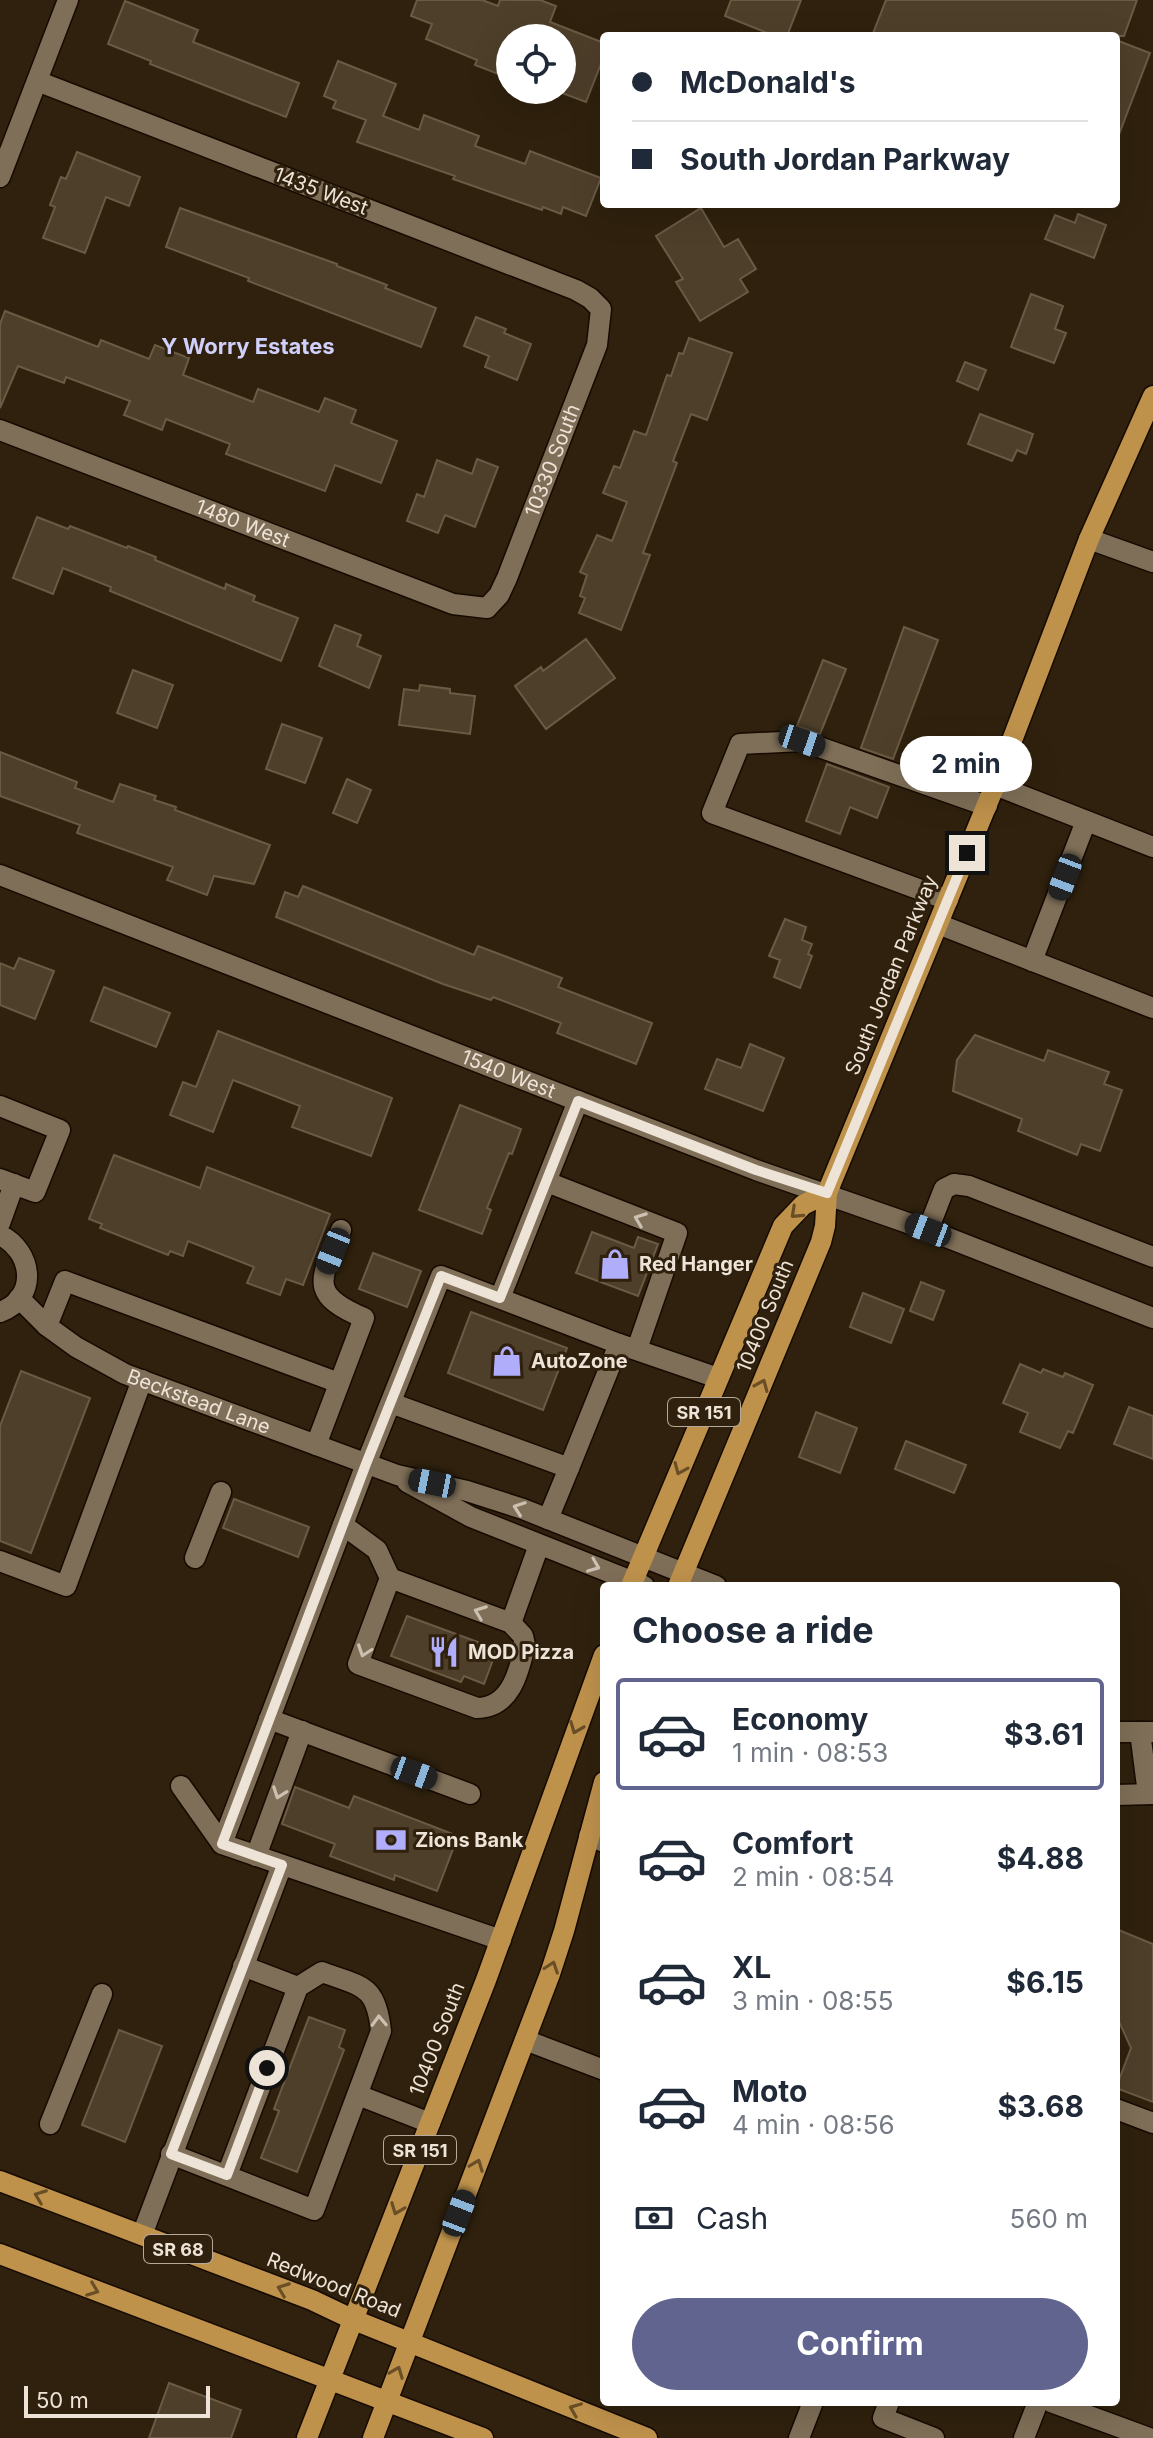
<!DOCTYPE html>
<html lang="en">
<head>
<meta charset="utf-8">
<style>
	body { margin:0; font-family:Inter,sans-serif; background:#f2f2f3; color:#1f2937; height:100vh; display:flex; flex-direction:column; font-size:30px; white-space:nowrap }
	* { box-sizing:border-box; margin:0 }
	p { font-size:26px; color:#747a83 }
	.icon { flex:none; width:44px; height:44px; fill:none; stroke:currentColor; stroke-width:2; stroke-linecap:round; stroke-linejoin:round }
	.map { position:relative; flex:1; overflow:hidden }
	.details { position:absolute; left:600px; top:1582px; width:520px; height:824px; display:flex; flex-direction:column; background:#fff; border-radius:8px; box-shadow:0 8px 32px #0002 }
	.details>* { flex:none }
	.banner { position:absolute; left:600px; top:32px; width:520px; height:176px; border-radius:8px; box-shadow:0 8px 32px #0002; display:grid; align-content:center; height:176px; padding:0 32px; background:#fff }
	.controls { position:absolute; left:496px; top:24px; display:grid; gap:16px }
	.controls a { display:grid; place-items:center; width:80px; height:80px; border-radius:50%; background:#fff; box-shadow:0 8px 32px #0002; font-size:40px }
	.scale { position:absolute; left:24px; bottom:20px; width:186px; box-sizing:border-box; padding-left:8px; border:4px solid #ede3d7; border-top:0; font-size:22px; line-height:28px; white-space:nowrap; color:#ede3d7; -webkit-text-stroke:6px #2f210d; paint-order:stroke }
	.end { position:absolute; width:36px; height:36px; margin:-18px; border:10px solid #ede3d7; background:#111; box-shadow:0 0 0 4px #111 }
	.from { border-radius:50% }
	.bubble { position:absolute; height:56px; border-radius:28px; background:#fff; box-shadow:0 8px 32px #0002; font-size:26px; font-weight:700; line-height:56px; text-align:center }
	.car { position:absolute; width:24px; height:48px; margin:-24px -12px; border-radius:10px; box-shadow:0 0 6px 2px #0007; background:linear-gradient(#222 24%,#8ab4d8 0 40%,#222 0 76%,#8ab4d8 0 86%,#222 0) }
	.banner b { display:flex; align-items:center; gap:28px; height:76px; font-size:30px }
	.banner b+b { border-top:2px solid #e0e1e3 }
	.banner i { width:20px; height:20px; background:#1f2937 }
	ul { padding:0; list-style:none }
	li { display:flex; align-items:center; gap:24px; height:112px; margin:0 16px 12px; padding:0 16px; border:4px solid transparent; border-radius:8px }
	li div { flex:1 }
	li b { display:block; font-size:30px }
	li em { font-style:normal; font-weight:700 }
	li.on { border-color:#60648f }
	li>.icon { width:72px; height:72px; stroke-width:1.5 }
	h2 { padding:0 32px; font-size:36px; line-height:96px }
	.pay { display:flex; align-items:center; gap:20px; height:88px; padding:0 32px; font-size:30px }
	.pay p { margin-inline-start:auto }
	.cta { display:flex; gap:16px; margin-top:auto; padding:16px 32px }
	.cta a { flex:1; height:92px; border-radius:48px; background:#60648f; color:#fff; font-size:32px; font-weight:700; line-height:92px; text-align:center }
	.map>svg:first-child { display:block }
	.building { fill:#4e3f2a; stroke:#6b5b45; stroke-width:2 }
	.lines { fill:none; stroke-linecap:round; stroke-linejoin:round }
	.minor-casing { stroke:#170a00; stroke-width:23 }
	.major-casing { stroke:#170a00; stroke-width:23 }
	.minor { stroke:#7f6f58; stroke-width:20 }
	.major { stroke:#bf924c; stroke-width:20 }
	.oneway { stroke:#694e26 }
	.oneway2 { stroke:#ccc0b1 }
	.route { stroke:#ede3d7; stroke-width:10 }
	.labels { text-anchor:middle; dominant-baseline:central; stroke-width:6; stroke-linejoin:round; paint-order:stroke }
	.shield { fill:#2f210d; stroke:#b4a99a; stroke-width:2 }
	.shield-label { font-size:18px; font-weight:bold; fill:#ede3d7 }
	.street-label { font-size:20px; fill:#ede3d7; stroke:#2f210d }
	.poi-label { font-size:20px; font-weight:bold; fill:#ede3d7; stroke:#2f210d; text-anchor:start }
	.neighbourhood-label { font-size:22px; font-weight:bold; fill:#d0d0fc; stroke:#2f210d }
</style>
</head>
<body>
<div class="map">
<svg width="1153" height="2438" viewBox="0 0 1153 2438">
	<rect width="100%" height="100%" fill="#2f210d"/>
	<!-- building -->
	<path class="building" d="M 417,0 L 482,0 L 498,6 L 500,0 L 540,0 L 556,6 L 550,22 L 604,43 L 604,56 L 586,102 L 562,93 L 562,38 L 510,38 L 510,66 L 506,77 L 475,65 L 477,60 L 426,39 L 432,24 L 411,16 Z
		M 731,0 L 801,0 L 787,36 L 775,36 L 725,16 Z
		M 886,0 L 1137,0 L 1124,36 L 872,36 Z
		M 125,1 L 198,30 L 193,42 L 299,83 L 286,117 L 150,64 L 151,61 L 108,44 Z
		M 1116,40 L 1150,53 L 1118,137 L 1116,137 Z
		M 338,61 L 396,84 L 383,116 L 419,130 L 424,115 L 479,136 L 475,146 L 525,164 L 530,151 L 601,178 L 586,216 L 563,207 L 561,214 L 543,207 L 542,210 L 453,179 L 455,176 L 357,142 L 366,120 L 333,108 L 336,101 L 324,96 Z
		M 77,152 L 140,177 L 129,206 L 106,197 L 85,253 L 43,238 L 55,207 L 50,205 L 61,177 L 66,179 Z
		M 180,208 L 337,264 L 337,266 L 387,285 L 385,288 L 436,308 L 421,347 L 248,281 L 249,278 L 166,247 Z
		M 701,208 L 724,247 L 738,239 L 756,269 L 740,279 L 748,292 L 700,321 L 676,282 L 683,279 L 656,236 Z
		M 1078,214 L 1106,225 L 1094,258 L 1045,239 L 1055,215 L 1075,223 Z
		M 1031,294 L 1063,306 L 1055,329 L 1066,333 L 1054,363 L 1011,347 Z
		M 5,311 L 98,347 L 101,340 L 149,359 L 155,345 L 189,358 L 183,375 L 253,402 L 258,389 L 319,412 L 325,398 L 356,410 L 351,423 L 397,441 L 381,483 L 335,465 L 325,491 L 226,454 L 230,444 L 166,419 L 162,430 L 124,415 L 130,401 L 66,377 L 64,383 L 18,366 L 0,408 L 0,324 Z
		M 476,317 L 506,329 L 504,333 L 531,344 L 517,380 L 485,367 L 489,356 L 464,346 Z
		M 689,338 L 732,353 L 707,420 L 691,414 L 673,461 L 677,463 L 643,553 L 650,555 L 621,630 L 579,613 L 585,598 L 580,596 L 587,575 L 580,572 L 597,535 L 612,541 L 627,502 L 603,493 L 614,466 L 620,468 L 634,431 L 646,435 L 667,375 L 671,376 L 679,353 L 683,354 Z
		M 965,362 L 986,370 L 978,390 L 957,381 Z
		M 980,414 L 1033,434 L 1026,454 L 1017,450 L 1012,461 L 968,444 Z
		M 477,459 L 498,467 L 475,527 L 445,515 L 438,533 L 407,521 L 417,494 L 424,497 L 437,460 L 472,474 Z
		M 37,517 L 68,529 L 70,526 L 127,548 L 128,546 L 156,557 L 155,560 L 225,589 L 226,584 L 255,596 L 253,601 L 298,618 L 281,661 L 110,591 L 111,587 L 63,568 L 53,594 L 13,578 Z
		M 335,625 L 361,635 L 357,646 L 381,656 L 369,688 L 319,666 Z
		M 904,627 L 938,640 L 893,759 L 861,748 Z
		M 586,639 L 615,678 L 546,729 L 515,686 L 541,667 L 543,671 Z
		M 823,660 L 846,669 L 820,734 L 797,726 Z
		M 133,670 L 173,685 L 157,728 L 117,713 Z
		M 420,685 L 450,689 L 450,693 L 475,696 L 470,734 L 399,725 L 404,689 L 419,691 Z
		M 282,724 L 322,738 L 305,783 L 266,769 Z
		M 0,752 L 77,782 L 75,788 L 113,802 L 120,784 L 156,796 L 154,800 L 176,807 L 175,810 L 270,845 L 254,884 L 214,876 L 207,895 L 167,880 L 173,867 L 77,833 L 80,825 L 0,796 Z
		M 827,764 L 889,787 L 877,818 L 850,807 L 840,834 L 806,821 Z
		M 347,779 L 371,790 L 357,823 L 333,813 Z
		M 303,886 L 474,955 L 478,946 L 562,978 L 558,987 L 652,1023 L 636,1064 L 557,1033 L 561,1023 L 493,997 L 491,1000 L 443,984 L 276,917 L 285,892 L 298,897 Z
		M 785,919 L 806,927 L 802,940 L 812,944 L 808,954 L 812,956 L 800,988 L 774,977 L 780,960 L 769,956 Z
		M 19,958 L 54,971 L 35,1019 L 0,1005 L 0,963 L 14,969 Z
		M 104,987 L 170,1013 L 156,1047 L 91,1021 Z
		M 218,1031 L 392,1098 L 371,1156 L 292,1127 L 300,1106 L 233,1080 L 213,1132 L 170,1115 L 183,1082 L 196,1087 Z
		M 975,1035 L 1044,1061 L 1048,1050 L 1109,1072 L 1104,1084 L 1122,1090 L 1100,1151 L 1081,1144 L 1077,1155 L 1018,1131 L 1022,1119 L 953,1091 L 957,1060 Z
		M 750,1044 L 784,1058 L 763,1111 L 705,1089 L 717,1059 L 741,1068 Z
		M 460,1105 L 521,1129 L 512,1154 L 509,1153 L 487,1208 L 491,1210 L 482,1234 L 419,1210 Z
		M 114,1155 L 200,1188 L 207,1167 L 330,1214 L 303,1285 L 286,1279 L 280,1295 L 247,1283 L 254,1267 L 188,1241 L 183,1256 L 170,1251 L 168,1255 L 100,1228 L 102,1224 L 89,1219 Z
		M 592,1232 L 634,1248 L 638,1237 L 658,1244 L 638,1296 L 576,1273 Z
		M 373,1253 L 421,1271 L 407,1307 L 359,1289 Z
		M 921,1282 L 944,1291 L 933,1320 L 910,1311 Z
		M 863,1293 L 904,1309 L 891,1343 L 850,1327 Z
		M 471,1312 L 567,1348 L 543,1410 L 448,1373 Z
		M 1020,1364 L 1041,1373 L 1043,1369 L 1063,1377 L 1065,1373 L 1093,1385 L 1073,1433 L 1068,1431 L 1060,1448 L 1020,1432 L 1028,1413 L 1003,1403 Z
		M 21,1371 L 90,1398 L 31,1553 L 0,1541 L 0,1426 Z
		M 1129,1407 L 1153,1416 L 1153,1459 L 1114,1444 Z
		M 816,1412 L 857,1428 L 840,1473 L 799,1457 Z
		M 906,1441 L 966,1465 L 954,1493 L 895,1469 Z
		M 234,1499 L 309,1527 L 298,1557 L 223,1528 Z
		M 407,1616 L 497,1649 L 484,1684 L 464,1676 L 461,1682 L 391,1656 Z
		M 295,1787 L 349,1808 L 354,1796 L 458,1836 L 437,1891 L 395,1875 L 394,1880 L 330,1856 L 335,1844 L 282,1824 Z
		M 1116,1929 L 1153,1944 L 1153,2102 L 1116,2088 L 1131,2048 L 1116,2015 Z
		M 309,2017 L 345,2030 L 339,2047 L 344,2050 L 297,2172 L 261,2158 L 279,2111 L 274,2109 Z
		M 119,2030 L 162,2046 L 125,2142 L 82,2125 Z
		M 169,2383 L 241,2410 L 231,2438 L 149,2438 Z"/>
	<g class="lines">
		<defs>
			<g id="minor">
				<path d="M 0,177 L 68,0"/>
				<path id="s1" d="M 0,430 L 453,604 L 487,608 L 499,595 L 507,578 L 597,345 L 601,309 L 590,298 L 576,290 L 37,81"/>
				<path d="M 1089,539 L 1153,562"/>
				<path d="M 995,785 L 1153,847"/>
				<path id="s2" d="M 0,875 L 578,1101 L 756,1170 L 928,1230 L 1153,1318"/>
				<path d="M 948,900 L 712,813 L 740,744 L 802,741 L 987,806"/>
				<path d="M 938,924 L 1153,1008"/>
				<path d="M 1032,961 L 1086,821"/>
				<path d="M 0,1106 L 60,1130 L 35,1192 L 0,1179"/>
				<path d="M 547,1182 L 677,1233 L 637,1349"/>
				<path d="M 0,1223 L 14,1184"/>
				<path d="M 928,1230 L 944,1189 L 954,1184 L 969,1186 L 1153,1257"/>
				<path d="M 0,1235 C 33,1251 39,1298 0,1312"/>
				<path id="s3" d="M 19,1298 L 47,1326 L 76,1347 L 125,1374 L 397,1475 L 467,1491 L 523,1509 L 716,1586"/>
				<path d="M 500,1298 L 578,1101"/>
				<path d="M 47,1326 L 65,1281 L 339,1383"/>
				<path d="M 391,1403 L 569,1468 L 619,1344 L 718,1378"/>
				<path d="M 316,1445 L 364,1318 C 307,1294 321,1279 341,1230"/>
				<path d="M 407,1482 L 471,1517 L 644,1586"/>
				<path d="M 548,1519 L 569,1468"/>
				<path d="M 343,1525 L 377,1550 L 390,1578 L 511,1623 L 523,1636 L 525,1645 C 519,1673 510,1708 477,1708 L 358,1664 L 390,1578"/>
				<path d="M 195,1558 L 221,1492"/>
				<path d="M 0,1561 L 66,1586 L 142,1380"/>
				<path d="M 511,1623 L 539,1545"/>
				<path d="M 269,1719 L 470,1794"/>
				<path d="M 1116,1732 L 1153,1732"/>
				<path d="M 1140,1732 L 1148,1794"/>
				<path d="M 181,1786 L 222,1844 L 501,1940"/>
				<path d="M 1116,1795 L 1153,1794"/>
				<path d="M 589,1836 L 604,1842"/>
				<path d="M 222,1844 L 366,1464 L 441,1276 L 619,1344"/>
				<path d="M 256,1856 L 302,1731"/>
				<path d="M 243,1966 L 298,1987"/>
				<path d="M 525,2040 L 604,2070"/>
				<path d="M 358,2095 L 430,2123"/>
				<path d="M 1116,2109 L 1153,2123"/>
				<path d="M 50,2124 L 102,1994"/>
				<path d="M 171,2154 L 314,2210 L 381,2031 C 376,1984 362,1987 322,1972 L 298,1987 L 227,2175"/>
				<path d="M 142,2235 L 282,1865"/>
				<path d="M 889,2402 L 883,2418 L 934,2438"/>
				<path d="M 1051,2402 L 1149,2438"/>
				<path d="M 799,2438 L 813,2402"/>
				<path d="M 1024,2438 L 1038,2402"/>
			</g>
			<path id="major" d="M 631,1586 L 783,1226 L 803,1205 L 827,1193
				M 678,1586 L 821,1242 L 825,1226 L 827,1193 L 995,785 L 1089,539 L 1153,396
				M 0,2181 L 312,2300 L 354,2320 L 647,2438
				M 0,2254 L 483,2438
				M 307,2438 L 486,1980 L 604,1655
				M 373,2438 L 550,1974 L 564,1931 L 604,1782"/>
		</defs>
		<!-- minor casing -->
		<use href="#minor" class="minor-casing"/>
		<!-- major casing -->
		<use href="#major" class="major-casing"/>
		<!-- minor -->
		<use href="#minor" class="minor"/>
		<!-- major -->
		<use href="#major" class="major"/>
	</g>
	<!-- one-way arrows -->
	<defs><path id="oneway-chevron" d="M-2-3.5L2.5 0L-2 3.5" fill="none" stroke-width="1.6" stroke-linecap="round" stroke-linejoin="round" transform="scale(2)"/></defs>
	<g class="oneway">
		<use href="#oneway-chevron" transform="translate(796 1213) rotate(137)"/>
		<use href="#oneway-chevron" transform="translate(762 1385) rotate(-67)"/>
		<use href="#oneway-chevron" transform="translate(680 1469) rotate(113)"/>
		<use href="#oneway-chevron" transform="translate(576 1728) rotate(111)"/>
		<use href="#oneway-chevron" transform="translate(552 1967) rotate(-71)"/>
		<use href="#oneway-chevron" transform="translate(477 2165) rotate(-69)"/>
		<use href="#oneway-chevron" transform="translate(40 2196) rotate(-159)"/>
		<use href="#oneway-chevron" transform="translate(397 2209) rotate(111)"/>
		<use href="#oneway-chevron" transform="translate(283 2289) rotate(-159)"/>
		<use href="#oneway-chevron" transform="translate(93 2290) rotate(21)"/>
		<use href="#oneway-chevron" transform="translate(397 2372) rotate(-69)"/>
		<use href="#oneway-chevron" transform="translate(575 2409) rotate(-158)"/>
	</g>
	<g class="oneway2">
		<use href="#oneway-chevron" transform="translate(640 1219) rotate(-159)"/>
		<use href="#oneway-chevron" transform="translate(519 1508) rotate(-160)"/>
		<use href="#oneway-chevron" transform="translate(594 1566) rotate(22)"/>
		<use href="#oneway-chevron" transform="translate(480 1612) rotate(-159)"/>
		<use href="#oneway-chevron" transform="translate(364 1651) rotate(109)"/>
		<use href="#oneway-chevron" transform="translate(279 1793) rotate(110)"/>
		<use href="#oneway-chevron" transform="translate(379 2021) rotate(-92)"/>
	</g>
	<g class="lines">
		<!-- route -->
		<path class="route" d="M 267,2068 L 227,2175 L 171,2154 L 282,1865 L 222,1844 L 366,1464 L 441,1276 L 500,1298 L 578,1101 L 756,1170 L 827,1193 L 967,853"/>
	</g>
	<!-- icons -->
	<defs>
		<symbol id="shop-bare" viewBox="-9 -9 18 18"><path d="M-5-2.5h2.3a2.7 3.5 0 0 1 5.4 0H5L5.5 6h-11ZM-1.5-2.5h3a1.5 2.3 0 0 0-3 0Z" fill="#b0adfa" stroke="#2f210d" stroke-width="2.5" paint-order="stroke"/></symbol>
		<symbol id="restaurant-bare" viewBox="-9 -9 18 18"><path d="M-5-6h1v4h1v-4h1v4h1v-4h1v5L-1.5 .5V6h-2V.5L-5-1ZM5-6V6H3V1.5H1.5Q1.5-4 5-6Z" fill="#b0adfa" stroke="#2f210d" stroke-width="2.5" paint-order="stroke"/></symbol>
		<symbol id="bank-bare" viewBox="-9 -9 18 18"><path d="M-6-4H6V4H-6ZM0-2.3a2.3 2.3 0 1 0 0 4.6a2.3 2.3 0 1 0 0-4.6Z" fill="#b0adfa" stroke="#2f210d" stroke-width="2.5" paint-order="stroke"/></symbol>
	</defs>
	<g fill-rule="evenodd">
		<use href="#shop-bare" x="593" y="1242" width="44" height="44"/>
		<use href="#shop-bare" x="485" y="1339" width="44" height="44"/>
		<use href="#restaurant-bare" x="422" y="1630" width="44" height="44"/>
		<use href="#bank-bare" x="369" y="1818" width="44" height="44"/>
	</g>
	<g class="labels">
		<!-- shield labels -->
		<g class="shield">
			<rect x="668" y="1398" width="72" height="28" rx="6"/>
			<rect x="384" y="2136" width="72" height="28" rx="6"/>
			<rect x="144" y="2235" width="68" height="28" rx="6"/>
		</g>
		<g class="shield-label">
			<text x="704" y="1412">SR 151</text>
			<text x="420" y="2150">SR 151</text>
			<text x="178" y="2249">SR 68</text>
		</g>
		<!-- street labels -->
		<g class="street-label">
			<text transform="translate(321 191) rotate(21)">1435 West</text>
			<text stroke="none"><textPath href="#s1" startOffset="682">10330 South</textPath></text>
			<text stroke="none"><textPath href="#s1" startOffset="260">1480 West</textPath></text>
			<text transform="translate(891 975) rotate(-68)">South Jordan Parkway</text>
			<text stroke="none"><textPath href="#s2" startOffset="546">1540 West</textPath></text>
			<text transform="translate(765 1316) rotate(-68)">10400 South</text>
			<text stroke="none"><textPath href="#s3" startOffset="210">Beckstead Lane</textPath></text>
			<text transform="translate(437 2039) rotate(-69)">10400 South</text>
			<text transform="translate(334 2285) rotate(22)">Redwood Road</text>
		</g>
		<!-- poi labels -->
		<g class="poi-label">
			<text x="639" y="1264">Red Hanger</text>
			<text x="531" y="1361">AutoZone</text>
			<text x="468" y="1652">MOD Pizza</text>
			<text x="415" y="1840">Zions Bank</text>
		</g>
		<!-- neighbourhood labels -->
		<g class="neighbourhood-label">
			<text x="248" y="346">Y Worry Estates</text>
		</g>
	</g>
</svg>
<div class="controls">
<a><svg class="icon" aria-label="locate" viewBox="0 0 24 24"><circle cx="12" cy="12" r="6"/><path d="M12 2v4M12 18v4M2 12h4M18 12h4"/></svg></a>
</div>
<div class="scale">50 m</div>
<i class="end from" style="left:267px;top:2068px"></i>
<i class="end" style="left:967px;top:853px"></i>
<div class="bubble" style="left:900px;top:736px;width:132px">2 min</div>
<i class="car" style="left:802px;top:741px;rotate:109deg"></i>
<i class="car" style="left:1065px;top:877px;rotate:201deg"></i>
<i class="car" style="left:928px;top:1230px;rotate:291deg"></i>
<i class="car" style="left:333px;top:1251px;rotate:202deg"></i>
<i class="car" style="left:432px;top:1483px;rotate:281deg"></i>
<i class="car" style="left:414px;top:1773px;rotate:110deg"></i>
<i class="car" style="left:459px;top:2213px;rotate:21deg"></i>
<div class="banner">
<b><i class="from"></i>McDonald's</b>
<b><i></i>South Jordan Parkway</b>
</div>
<section class="details">
<h2>Choose a ride</h2>
<ul>
<li class="on"><svg class="icon" aria-label="car" viewBox="0 0 24 24"><path d="M5 17H2v-5l4-1 3-4h7l3 4 3 1v5h-3M9 17h6M6 11h13"/><circle cx="7" cy="17" r="2"/><circle cx="17" cy="17" r="2"/></svg><div><b>Economy</b><p>1 min · 08:53</p></div><em>$3.61</em></li>
<li><svg class="icon" aria-label="car" viewBox="0 0 24 24"><path d="M5 17H2v-5l4-1 3-4h7l3 4 3 1v5h-3M9 17h6M6 11h13"/><circle cx="7" cy="17" r="2"/><circle cx="17" cy="17" r="2"/></svg><div><b>Comfort</b><p>2 min · 08:54</p></div><em>$4.88</em></li>
<li><svg class="icon" aria-label="car" viewBox="0 0 24 24"><path d="M5 17H2v-5l4-1 3-4h7l3 4 3 1v5h-3M9 17h6M6 11h13"/><circle cx="7" cy="17" r="2"/><circle cx="17" cy="17" r="2"/></svg><div><b>XL</b><p>3 min · 08:55</p></div><em>$6.15</em></li>
<li><svg class="icon" aria-label="car" viewBox="0 0 24 24"><path d="M5 17H2v-5l4-1 3-4h7l3 4 3 1v5h-3M9 17h6M6 11h13"/><circle cx="7" cy="17" r="2"/><circle cx="17" cy="17" r="2"/></svg><div><b>Moto</b><p>4 min · 08:56</p></div><em>$3.68</em></li>
</ul>
<div class="pay"><svg class="icon" aria-label="cash" viewBox="0 0 24 24"><path d="M3 7h18v10H3z"/><circle cx="12" cy="12" r="2"/></svg>Cash<p>560 m</p></div>
<div class="cta"><a>Confirm</a></div>
</section>
</div>
</body>
</html>
